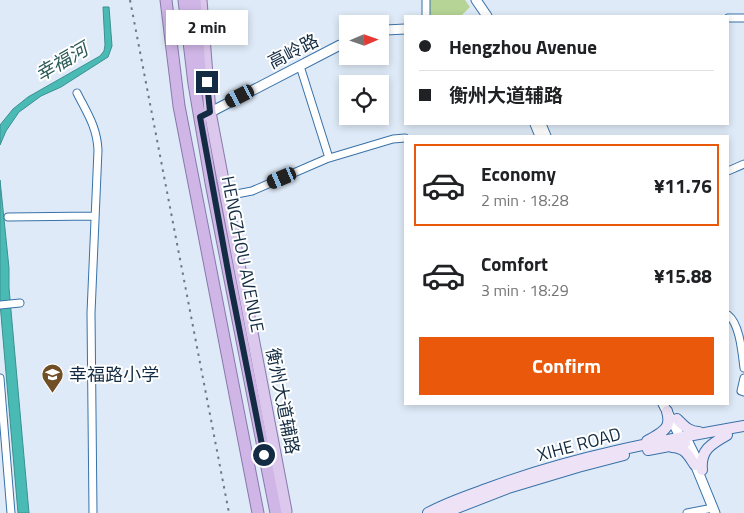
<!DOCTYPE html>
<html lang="en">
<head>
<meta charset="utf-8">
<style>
	body { margin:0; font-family:"Titillium Web","Noto Sans SC",sans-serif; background:#f6f6f6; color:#202124; height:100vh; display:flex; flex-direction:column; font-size:19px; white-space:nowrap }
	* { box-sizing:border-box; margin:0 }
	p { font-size:16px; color:#757577 }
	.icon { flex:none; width:28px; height:28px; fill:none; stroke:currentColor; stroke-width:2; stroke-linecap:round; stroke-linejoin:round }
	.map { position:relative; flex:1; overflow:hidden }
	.drawer { position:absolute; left:404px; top:135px; width:325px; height:270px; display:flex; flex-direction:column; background:#fff; border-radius:0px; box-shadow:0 2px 8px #0003 }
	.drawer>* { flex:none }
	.banner { position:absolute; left:404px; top:15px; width:325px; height:110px; border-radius:0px; box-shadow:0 2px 8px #0003; display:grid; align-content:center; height:110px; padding:0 15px; background:#fff }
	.needle { width:32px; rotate:88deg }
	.controls { position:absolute; left:339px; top:15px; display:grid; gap:10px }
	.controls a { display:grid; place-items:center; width:50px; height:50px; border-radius:0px; background:#fff; box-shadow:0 2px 8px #0003; font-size:25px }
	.end { position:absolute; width:22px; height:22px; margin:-11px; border:6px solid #132c43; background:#fff; box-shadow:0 0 0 2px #fff }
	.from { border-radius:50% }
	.bubble { position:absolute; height:35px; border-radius:0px; background:#fff; box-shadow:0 2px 8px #0003; font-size:16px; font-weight:700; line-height:35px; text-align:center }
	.car { position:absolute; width:15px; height:30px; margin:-15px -8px; border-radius:6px; box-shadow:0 0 4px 1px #0007; background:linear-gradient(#222 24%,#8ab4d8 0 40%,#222 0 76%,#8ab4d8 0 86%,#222 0) }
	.banner b { display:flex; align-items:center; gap:18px; height:48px; font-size:19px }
	.banner b+b { border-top:1px solid #e0e0e0 }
	.banner i { width:12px; height:12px; background:#202124 }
	ul { padding:9px 0 0; list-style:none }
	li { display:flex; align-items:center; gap:15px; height:82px; margin:0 10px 8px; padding:0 5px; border:2px solid transparent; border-radius:0px }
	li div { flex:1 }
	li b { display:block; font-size:19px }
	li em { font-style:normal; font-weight:700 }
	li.current { border-color:#ea580c }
	li>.icon { width:45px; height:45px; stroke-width:1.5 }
	.button { display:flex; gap:10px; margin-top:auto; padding:10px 15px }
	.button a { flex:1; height:58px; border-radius:0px; background:#ea580c; color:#fff; font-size:20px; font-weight:700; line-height:58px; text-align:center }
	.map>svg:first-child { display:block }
	.green { fill:#b6d496 }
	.water { fill:#4abbb4; stroke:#3a9092 }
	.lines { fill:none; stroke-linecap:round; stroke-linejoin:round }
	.minor-casing { stroke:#3872a9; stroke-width:9 }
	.tertiary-casing { stroke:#3872a9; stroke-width:11 }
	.secondary-casing { stroke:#3872a9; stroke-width:12 }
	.primary-casing { stroke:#8779aa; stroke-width:13 }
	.trunk-casing { stroke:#8779aa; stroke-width:13 }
	.minor { stroke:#fff; stroke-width:7 }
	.tertiary { stroke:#fff; stroke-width:9 }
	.secondary { stroke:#eee3f6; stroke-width:10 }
	.primary { stroke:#dcc8ed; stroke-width:11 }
	.trunk { stroke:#d0b6e7; stroke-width:11 }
	.rail { stroke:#677a8d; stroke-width:2; stroke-dasharray:2.5 5; stroke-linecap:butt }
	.route { stroke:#132c43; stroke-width:6 }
	.labels { text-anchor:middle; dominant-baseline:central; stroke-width:4; stroke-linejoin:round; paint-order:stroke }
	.street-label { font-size:18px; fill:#132c43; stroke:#fff }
	.poi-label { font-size:18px; fill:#132c43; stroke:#fff; text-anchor:start }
	.water-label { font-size:19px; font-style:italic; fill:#2b5b58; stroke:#fff }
</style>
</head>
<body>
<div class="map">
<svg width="744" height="513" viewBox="0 0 744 513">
	<rect width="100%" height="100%" fill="#deeaf7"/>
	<!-- green -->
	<path class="green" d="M 430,0 L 465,0 L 470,7 L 461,16 L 430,16 Z"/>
	<!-- water -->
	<path class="water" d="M 103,7 L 109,7 L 112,46 L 108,57 L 61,87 L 41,96 L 26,107 L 19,112 L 6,131 L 0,145 L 0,125 L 13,109 L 28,97 L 100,56 L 104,51 L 105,45 Z
		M 0,180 L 9,268 L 9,288 L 29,513 L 18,513 L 0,303 Z"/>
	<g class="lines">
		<defs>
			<path id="minor" d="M 426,0 L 426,16
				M 728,18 L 744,18
				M 300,66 L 329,158
				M 77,93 C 87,113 97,127 98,150 L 91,313 L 93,513
				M 728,171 L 744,164
				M 226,196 L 252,191 L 326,159 L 393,139 L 405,138
				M 8,217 L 95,216
				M 0,305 L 20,303
				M 728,315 C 740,324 742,353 744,368
				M 0,378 L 11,513
				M 744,378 L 741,391 L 744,392
				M 687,513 L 713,508"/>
			<path id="tertiary" d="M 476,0 L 487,16
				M 380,32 L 386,30 L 405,29
				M 205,115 L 340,45 L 348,43
				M 535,124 L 540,136
				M 541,124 L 546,136
				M 663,404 L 684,444
				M 685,436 L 699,464
				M 695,464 L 715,513"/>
			<path id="secondary" d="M 677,419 C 684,426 689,432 699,432
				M 647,441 C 654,437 667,431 668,423 C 669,419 668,415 667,411
				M 672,447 C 686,448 688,455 695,465
				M 648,450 L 685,443
				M 702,470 C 700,450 711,444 727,435
				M 428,513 C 448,502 470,495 492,487 C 573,457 658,441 744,426
				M 444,513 L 508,488 L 578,467 L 624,455"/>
			<path id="primary" d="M 201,0 L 210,112 L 286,511 L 285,513"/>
			<path id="trunk" d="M 166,0 L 179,106 L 258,513
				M 184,0 L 194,84 L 211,183 L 276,513
				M 195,0 L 200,70"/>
		</defs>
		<!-- minor casing -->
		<use href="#minor" class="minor-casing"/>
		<!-- tertiary casing -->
		<use href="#tertiary" class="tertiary-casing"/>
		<!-- secondary casing -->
		<use href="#secondary" class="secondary-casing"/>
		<!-- primary casing -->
		<use href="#primary" class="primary-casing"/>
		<!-- trunk casing -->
		<use href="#trunk" class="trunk-casing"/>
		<!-- minor -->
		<use href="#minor" class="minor"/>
		<!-- tertiary -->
		<use href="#tertiary" class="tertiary"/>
		<!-- secondary -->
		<use href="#secondary" class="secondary"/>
		<!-- primary -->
		<use href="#primary" class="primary"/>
		<!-- trunk -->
		<use href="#trunk" class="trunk"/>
		<!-- rail -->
		<path class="rail" d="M 130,0 L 229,513"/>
	</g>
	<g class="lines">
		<!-- route -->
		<path class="route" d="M 207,82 L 210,112 L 200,117 L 230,282 L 264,455"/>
	</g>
	<!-- icons -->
	<defs>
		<symbol id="school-pin" viewBox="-11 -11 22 30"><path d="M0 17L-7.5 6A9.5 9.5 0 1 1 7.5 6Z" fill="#704f26" stroke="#fff"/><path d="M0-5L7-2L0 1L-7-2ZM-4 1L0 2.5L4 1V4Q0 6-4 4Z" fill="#fff"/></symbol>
	</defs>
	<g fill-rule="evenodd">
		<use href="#school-pin" x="40" y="362" width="25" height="34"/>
	</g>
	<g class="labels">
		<!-- street labels -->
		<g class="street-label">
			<text transform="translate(293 51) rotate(-27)">高岭路</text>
			<text transform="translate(243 254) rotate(79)">HENGZHOU AVENUE</text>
			<text transform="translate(283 401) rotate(79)">衡州大道辅路</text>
			<text transform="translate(579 444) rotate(-15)">XIHE ROAD</text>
		</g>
		<!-- poi labels -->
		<g class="poi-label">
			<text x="69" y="374">幸福路小学</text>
		</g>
		<!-- water labels -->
		<g class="water-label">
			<text transform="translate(61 61) rotate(-30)">幸福河</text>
		</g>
	</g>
</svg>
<div class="controls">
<a><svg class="needle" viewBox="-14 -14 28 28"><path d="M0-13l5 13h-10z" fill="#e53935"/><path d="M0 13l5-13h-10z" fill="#757577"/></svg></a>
<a><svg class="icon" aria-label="locate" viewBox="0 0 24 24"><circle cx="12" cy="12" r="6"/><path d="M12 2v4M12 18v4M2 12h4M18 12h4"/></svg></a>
</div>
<i class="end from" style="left:264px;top:455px"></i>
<i class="end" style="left:207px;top:82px"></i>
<div class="bubble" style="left:166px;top:10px;width:82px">2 min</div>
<i class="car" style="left:240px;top:96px;rotate:243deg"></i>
<i class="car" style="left:282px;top:178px;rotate:247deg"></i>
<div class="banner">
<b><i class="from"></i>Hengzhou Avenue</b>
<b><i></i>衡州大道辅路</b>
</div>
<section class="drawer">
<ul>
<li class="current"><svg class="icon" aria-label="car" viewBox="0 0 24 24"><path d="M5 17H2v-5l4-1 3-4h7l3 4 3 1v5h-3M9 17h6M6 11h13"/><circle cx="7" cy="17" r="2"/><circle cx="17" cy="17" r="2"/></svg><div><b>Economy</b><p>2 min · 18:28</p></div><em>¥11.76</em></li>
<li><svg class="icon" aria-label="car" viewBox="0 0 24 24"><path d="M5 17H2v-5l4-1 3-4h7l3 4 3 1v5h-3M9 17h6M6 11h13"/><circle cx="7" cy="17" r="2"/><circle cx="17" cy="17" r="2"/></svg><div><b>Comfort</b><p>3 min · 18:29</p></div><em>¥15.88</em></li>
</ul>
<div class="button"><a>Confirm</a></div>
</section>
</div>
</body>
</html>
